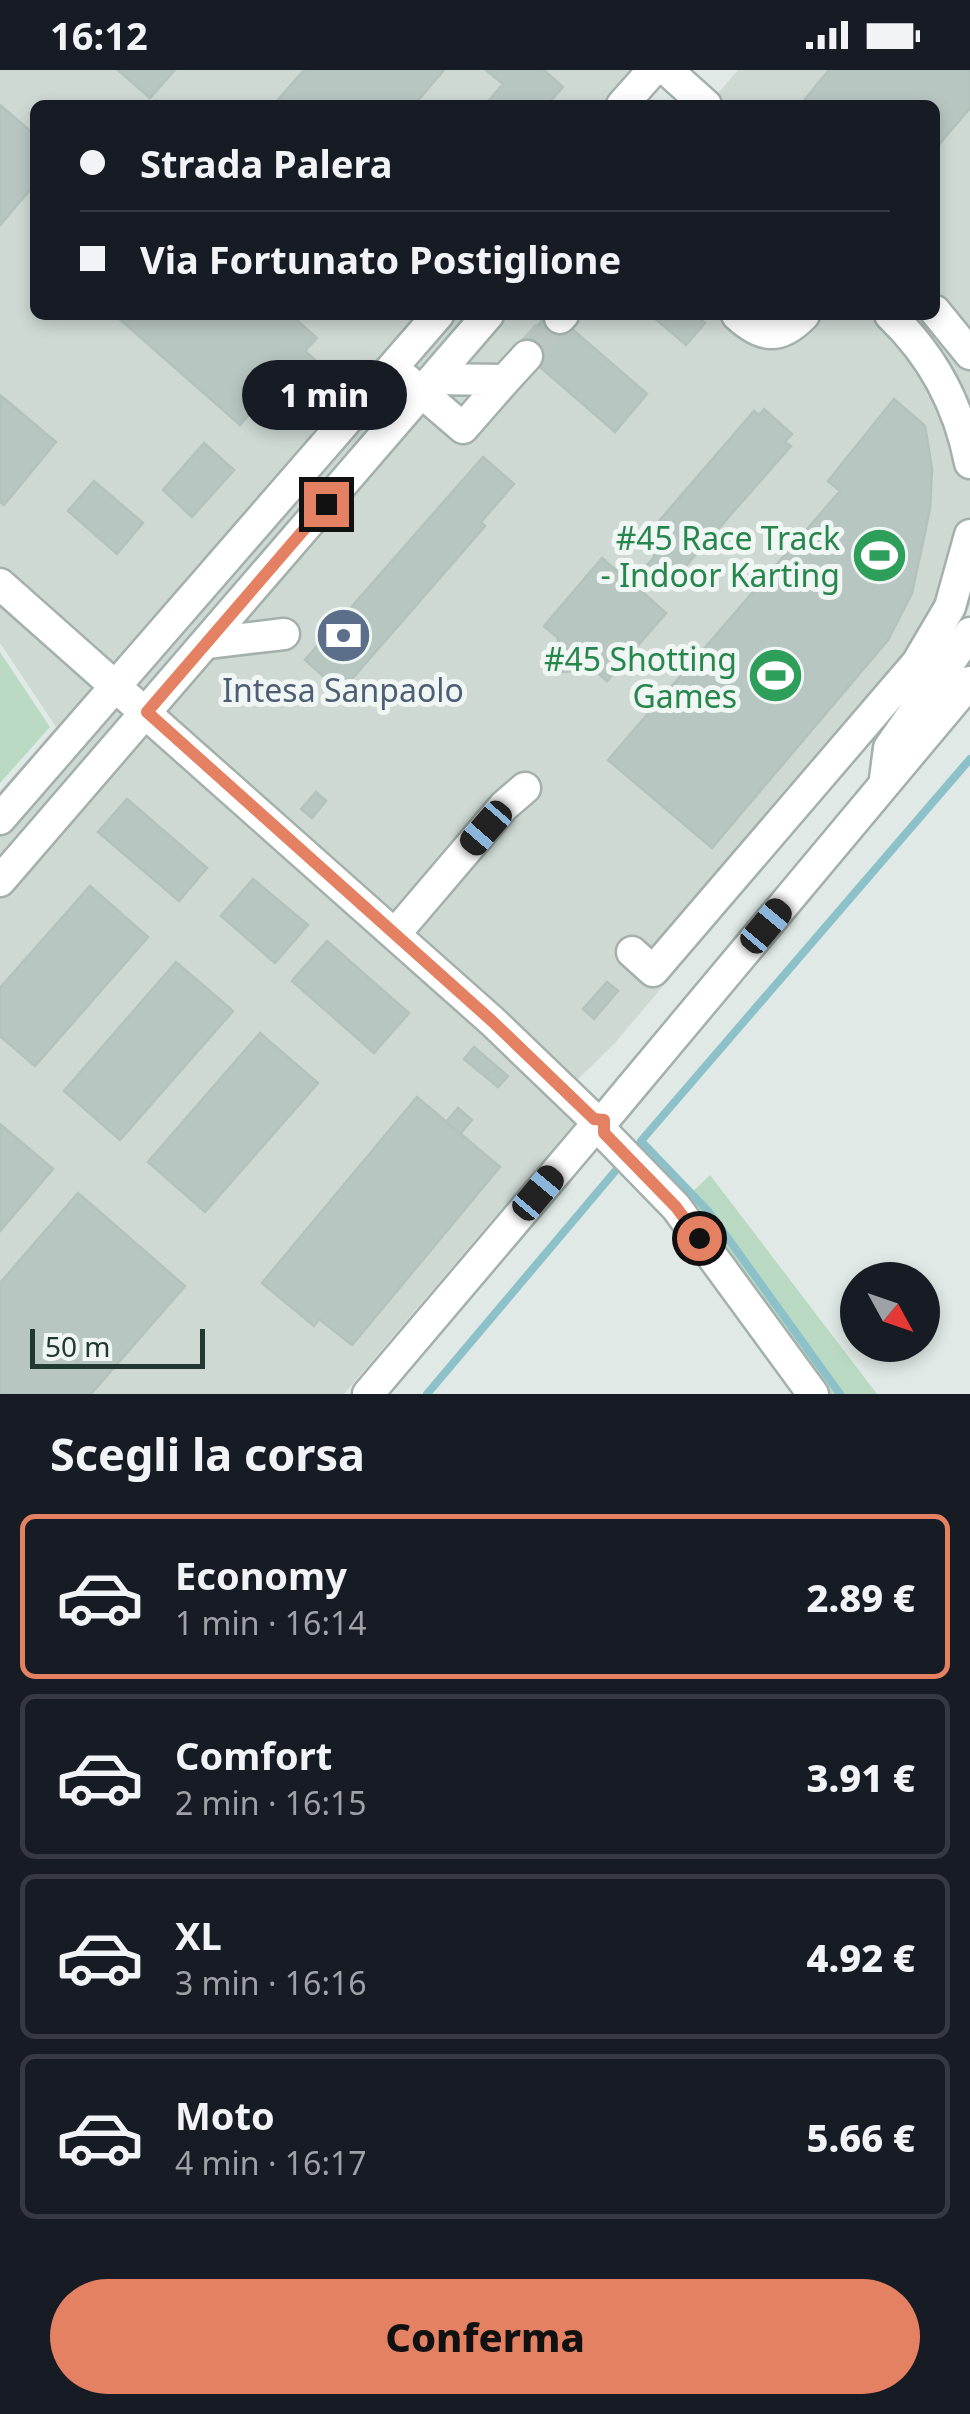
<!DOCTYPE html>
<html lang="it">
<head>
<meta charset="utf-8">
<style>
	body { margin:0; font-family:"Noto Sans",sans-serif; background:#242831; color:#f1f3f6; height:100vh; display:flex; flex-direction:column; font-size:38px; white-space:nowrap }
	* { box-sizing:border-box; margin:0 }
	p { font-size:32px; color:#9ea1a6 }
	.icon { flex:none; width:55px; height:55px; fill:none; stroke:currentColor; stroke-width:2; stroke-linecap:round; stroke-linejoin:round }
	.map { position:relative; height:1324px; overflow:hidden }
	.panel { display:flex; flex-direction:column; background:#171b24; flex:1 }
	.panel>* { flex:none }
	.guide { position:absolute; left:30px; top:30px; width:910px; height:220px; border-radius:15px; box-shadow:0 5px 15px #0003; display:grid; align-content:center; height:220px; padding:0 50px; background:#171b24 }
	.needle { width:65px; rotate:130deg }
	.buttons { position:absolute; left:840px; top:1192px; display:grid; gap:20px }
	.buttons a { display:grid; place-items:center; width:100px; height:100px; border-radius:50%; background:#171b24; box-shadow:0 5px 15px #0003; font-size:50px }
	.scale { position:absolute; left:30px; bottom:25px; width:175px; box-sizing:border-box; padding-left:10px; border:5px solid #223832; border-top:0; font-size:28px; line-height:35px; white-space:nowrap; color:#223832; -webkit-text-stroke:8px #f0f6f3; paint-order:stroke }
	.end { position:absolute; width:45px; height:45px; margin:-22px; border:12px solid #e48163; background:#111; box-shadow:0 0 0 5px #111 }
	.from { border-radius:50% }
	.bubble { position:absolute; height:70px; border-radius:35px; background:#171b24; box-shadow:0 5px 15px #0003; font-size:32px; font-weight:800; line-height:70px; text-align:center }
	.car { position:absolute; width:30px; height:60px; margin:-30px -15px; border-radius:12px; box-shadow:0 0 8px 2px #0007; background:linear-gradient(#222 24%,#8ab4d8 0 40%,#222 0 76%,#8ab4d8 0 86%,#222 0) }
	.guide b { display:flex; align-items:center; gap:35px; height:95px; font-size:38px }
	.guide b+b { border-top:2px solid #363941 }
	.guide i { width:25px; height:25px; background:#f1f3f6 }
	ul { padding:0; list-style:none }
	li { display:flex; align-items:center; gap:30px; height:165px; margin:0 20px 15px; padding:0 30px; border:5px solid #363941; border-radius:15px }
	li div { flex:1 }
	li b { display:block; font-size:38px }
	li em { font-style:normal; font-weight:800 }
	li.active { border-color:#e48163 }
	li>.icon { width:90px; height:90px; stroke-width:1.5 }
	h2 { padding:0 50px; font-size:45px; line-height:120px }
	.cta { display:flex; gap:20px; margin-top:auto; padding:20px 50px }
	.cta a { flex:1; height:115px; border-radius:60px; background:#e48163; color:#111; font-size:40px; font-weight:800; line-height:115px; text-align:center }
	.status { display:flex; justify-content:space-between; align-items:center; height:70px; padding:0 50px; background:#171b24; direction:ltr }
	.status svg { height:28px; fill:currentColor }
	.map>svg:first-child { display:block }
	.built { fill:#ced9d4 }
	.green { fill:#bad9c2 }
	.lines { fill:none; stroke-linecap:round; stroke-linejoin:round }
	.stream { stroke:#8cc1ca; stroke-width:8 }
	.building { fill:#b8c6c1; stroke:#b3c2bc; stroke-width:2.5 }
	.minor-tunnel { stroke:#bac6c1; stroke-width:30; stroke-dasharray:30 15; stroke-linecap:butt }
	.minor-casing { stroke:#a3b0ac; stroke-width:35 }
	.minor { stroke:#fff; stroke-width:30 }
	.route { stroke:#e48163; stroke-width:12 }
	.labels { text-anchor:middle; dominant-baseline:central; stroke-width:10; stroke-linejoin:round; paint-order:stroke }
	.leisure-label { font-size:32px; fill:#27864d; stroke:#f0f6f3; text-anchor:end }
	.service-label { font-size:32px; fill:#4e5e75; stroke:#f0f6f3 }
</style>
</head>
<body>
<div class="status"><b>16:12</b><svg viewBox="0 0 49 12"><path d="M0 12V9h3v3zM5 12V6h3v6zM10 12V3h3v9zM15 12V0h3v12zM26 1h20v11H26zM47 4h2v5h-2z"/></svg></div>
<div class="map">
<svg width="970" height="1324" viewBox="0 0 970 1324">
	<rect width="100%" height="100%" fill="#e0e9e5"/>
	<!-- built -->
	<path class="built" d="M 0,0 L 633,0 L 603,35 L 35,35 L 35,245 L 935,245 L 935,35 L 708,35 L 738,0 L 970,0 L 970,534 L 960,559 L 935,595 L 614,974 L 574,1013 L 397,886 L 578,1049 L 344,1324 L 0,1324 L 0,721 L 56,657 L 0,573 Z"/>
	<!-- green -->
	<path class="green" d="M 0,582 L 50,657 L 0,713 Z
		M 710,1105 L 877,1324 L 823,1324 L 683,1131 Z"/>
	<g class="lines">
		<!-- stream -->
		<path class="stream" d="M 427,1324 L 617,1099
			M 840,1324 L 709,1142 L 641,1071 L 970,689"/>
	</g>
	<!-- building -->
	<path class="building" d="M 118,0 L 175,0 L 150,28 Z
		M 304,0 L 444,0 L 414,35 L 283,35 L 277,31 Z
		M 486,0 L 544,0 L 563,17 L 547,35 L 485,35 L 503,14 Z
		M 829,0 L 970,0 L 970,38 L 935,79 L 935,35 L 812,35 L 805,29 Z
		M 0,35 L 35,65 L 35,114 L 0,155 Z
		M 115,245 L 291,245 L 317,268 L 305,281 L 321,295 L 269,354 L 253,340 L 240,355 Z
		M 547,245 L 556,245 L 647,324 L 615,362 L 518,278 Z
		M 651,245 L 695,245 L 705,253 L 686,275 Z
		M 0,325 L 56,372 L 4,435 L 0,432 Z
		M 894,329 L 925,356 L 932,399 L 930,439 L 912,523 L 888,570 L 712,778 L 608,690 L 840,421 L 828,411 Z
		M 764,339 L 792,364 L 785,372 L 791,376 L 670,514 L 660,505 L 654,512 L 642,501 L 655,486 L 640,473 L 754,341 L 759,345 Z
		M 204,373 L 234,400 L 192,447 L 163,420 Z
		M 483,387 L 514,414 L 481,452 L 485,456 L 351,610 L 332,614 L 305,590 Z
		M 94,411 L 143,453 L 117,484 L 68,441 Z
		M 602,488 L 631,513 L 642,501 L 648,506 L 638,518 L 666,543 L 607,611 L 594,600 L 561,602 L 558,568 L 544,556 Z
		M 316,722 L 326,731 L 312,748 L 301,739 Z
		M 127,729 L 207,798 L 179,831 L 98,762 Z
		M 253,809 L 308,855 L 275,893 L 221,846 Z
		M 90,816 L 148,867 L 35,996 L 0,966 L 0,918 Z
		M 327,871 L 409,943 L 374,983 L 292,911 Z
		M 176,892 L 233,941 L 120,1070 L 64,1021 Z
		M 607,912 L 618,921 L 594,949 L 583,939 Z
		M 260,963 L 318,1013 L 205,1142 L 148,1092 Z
		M 474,977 L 508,1006 L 498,1017 L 464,989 Z
		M 417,1027 L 500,1097 L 352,1275 L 319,1249 L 314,1256 L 262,1213 Z
		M 458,1038 L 472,1050 L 460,1064 L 446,1052 Z
		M 0,1054 L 53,1099 L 0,1161 Z
		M 78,1123 L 185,1216 L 91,1324 L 0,1324 L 0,1213 Z"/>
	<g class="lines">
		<!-- minor-tunnel -->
		<path class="minor-tunnel" d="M 527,286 L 560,248"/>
		<defs>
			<path id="minor" d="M 667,0 L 706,35
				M 622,35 L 653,0
				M 935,241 L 970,284
				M 737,245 C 762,268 780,270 804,245
				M 890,245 C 932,285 959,336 970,393
				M 560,248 L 563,245
				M 406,309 L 463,358 L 505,310
				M 433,309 L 505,310 L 527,286
				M 0,514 L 492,951 L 594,1049
				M 207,573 L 284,564
				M 885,709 L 889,678 L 970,563
				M 0,749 L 438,245
				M 0,811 L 488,245
				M 395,864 L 504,736 L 525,718
				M 632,882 L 653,901 L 917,593 L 950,537 L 970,465
				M 604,1050 L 970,612
				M 604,1063 L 676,1137 L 813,1324
				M 368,1324 L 591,1061"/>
		</defs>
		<!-- minor casing -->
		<use href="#minor" class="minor-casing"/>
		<!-- minor -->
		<use href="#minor" class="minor"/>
	</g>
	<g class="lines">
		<!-- route -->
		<path class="route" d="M 326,434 L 147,642 L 492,951 L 594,1049 L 604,1050 L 604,1063 L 676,1137 L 699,1168"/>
	</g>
	<!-- icons -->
	<defs>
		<symbol id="stadium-disc" viewBox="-11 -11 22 22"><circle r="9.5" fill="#2e9e5b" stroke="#f0f6f3"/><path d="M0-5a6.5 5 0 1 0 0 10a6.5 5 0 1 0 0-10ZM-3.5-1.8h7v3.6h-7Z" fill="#fff"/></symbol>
		<symbol id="bank-disc" viewBox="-11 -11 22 22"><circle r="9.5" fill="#5c6f8a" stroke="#f0f6f3"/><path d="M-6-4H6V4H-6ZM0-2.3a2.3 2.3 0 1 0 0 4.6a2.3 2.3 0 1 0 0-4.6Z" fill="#fff"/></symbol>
	</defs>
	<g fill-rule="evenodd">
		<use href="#stadium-disc" x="848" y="454" width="63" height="63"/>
		<use href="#bank-disc" x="312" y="534" width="63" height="63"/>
		<use href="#stadium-disc" x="744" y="574" width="63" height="63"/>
	</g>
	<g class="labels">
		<!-- leisure labels -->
		<g class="leisure-label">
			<text x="840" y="467">#45 Race Track<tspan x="840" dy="37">- Indoor Karting</tspan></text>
			<text x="737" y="588">#45 Shotting<tspan x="737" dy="37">Games</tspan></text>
		</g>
		<!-- service labels -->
		<g class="service-label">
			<text x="343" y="619">Intesa Sanpaolo</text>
		</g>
	</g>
</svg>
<div class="buttons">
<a><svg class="needle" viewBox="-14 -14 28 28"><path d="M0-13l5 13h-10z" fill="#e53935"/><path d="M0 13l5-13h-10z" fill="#9ea1a6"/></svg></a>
</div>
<div class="scale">50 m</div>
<i class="end from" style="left:699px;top:1168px"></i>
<i class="end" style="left:326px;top:434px"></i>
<div class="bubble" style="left:242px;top:290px;width:165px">1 min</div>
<i class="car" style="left:486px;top:758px;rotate:221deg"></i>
<i class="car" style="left:766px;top:856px;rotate:40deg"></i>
<i class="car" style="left:538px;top:1123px;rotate:40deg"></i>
<div class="guide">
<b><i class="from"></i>Strada Palera</b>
<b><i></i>Via Fortunato Postiglione</b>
</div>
</div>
<section class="panel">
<h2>Scegli la corsa</h2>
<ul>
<li class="active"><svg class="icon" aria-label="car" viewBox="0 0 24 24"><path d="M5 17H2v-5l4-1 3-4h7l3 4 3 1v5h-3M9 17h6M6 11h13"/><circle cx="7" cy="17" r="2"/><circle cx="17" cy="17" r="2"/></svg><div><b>Economy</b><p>1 min · 16:14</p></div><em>2.89 €</em></li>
<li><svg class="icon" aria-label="car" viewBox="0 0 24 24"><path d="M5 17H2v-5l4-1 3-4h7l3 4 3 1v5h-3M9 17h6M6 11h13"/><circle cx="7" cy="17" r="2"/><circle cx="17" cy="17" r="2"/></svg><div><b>Comfort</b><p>2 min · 16:15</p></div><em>3.91 €</em></li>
<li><svg class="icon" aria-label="car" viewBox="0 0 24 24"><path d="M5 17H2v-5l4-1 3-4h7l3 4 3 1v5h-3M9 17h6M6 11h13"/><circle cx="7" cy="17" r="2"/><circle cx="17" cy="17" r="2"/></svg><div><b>XL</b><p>3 min · 16:16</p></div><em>4.92 €</em></li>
<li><svg class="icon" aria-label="car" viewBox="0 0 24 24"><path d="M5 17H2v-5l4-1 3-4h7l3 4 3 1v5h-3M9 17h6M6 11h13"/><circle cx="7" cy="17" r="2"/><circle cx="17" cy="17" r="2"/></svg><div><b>Moto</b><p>4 min · 16:17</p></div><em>5.66 €</em></li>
</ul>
<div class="cta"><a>Conferma</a></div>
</section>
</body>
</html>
